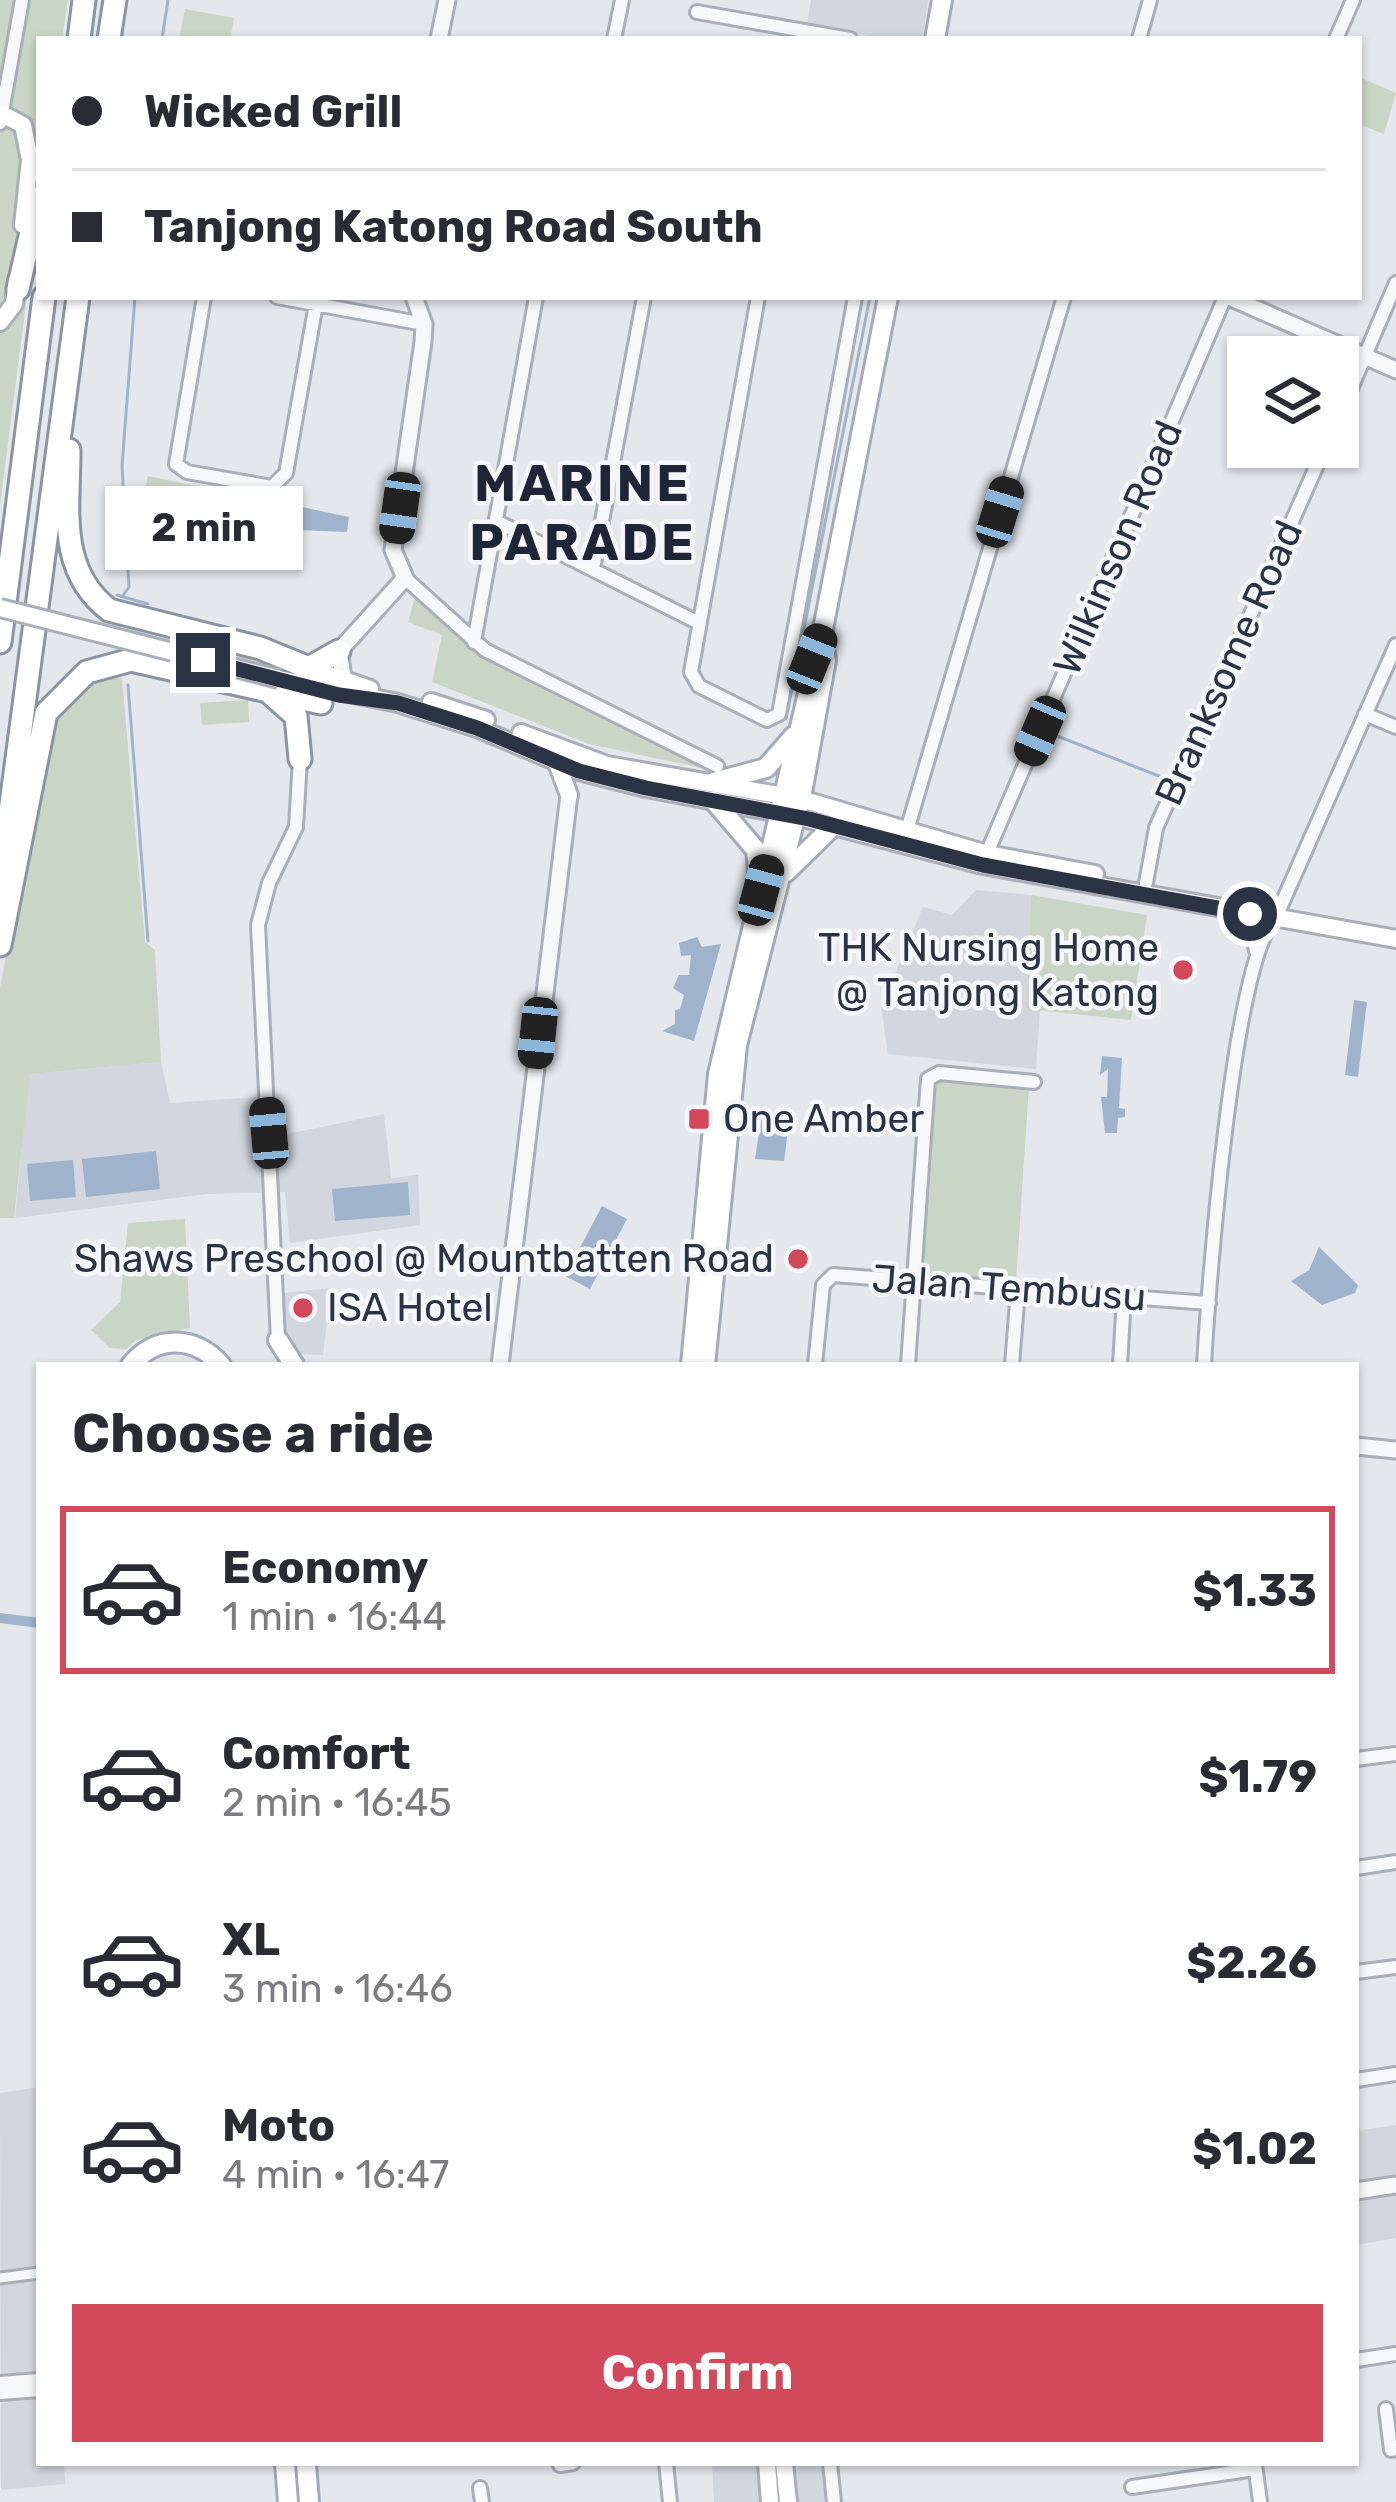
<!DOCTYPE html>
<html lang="en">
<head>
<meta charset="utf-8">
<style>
	body { margin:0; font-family:Rubik,sans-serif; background:#f2f2f3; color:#2b2b33; height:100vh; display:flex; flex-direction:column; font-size:45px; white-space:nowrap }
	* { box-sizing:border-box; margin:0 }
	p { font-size:39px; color:#7c7c81 }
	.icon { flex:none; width:66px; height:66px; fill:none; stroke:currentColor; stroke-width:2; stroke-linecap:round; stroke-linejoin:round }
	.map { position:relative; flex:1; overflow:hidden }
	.sheet { position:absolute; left:36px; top:1362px; width:1323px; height:1104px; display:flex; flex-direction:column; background:#fff; border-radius:0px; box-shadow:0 3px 9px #0004 }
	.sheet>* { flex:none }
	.banner { position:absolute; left:36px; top:36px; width:1326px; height:264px; border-radius:0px; box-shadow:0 3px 9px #0004; display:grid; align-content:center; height:264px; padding:0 36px; background:#fff }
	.fabs { position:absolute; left:1227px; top:336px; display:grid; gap:24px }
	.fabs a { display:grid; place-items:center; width:132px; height:132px; border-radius:0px; background:#fff; box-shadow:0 3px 9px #0004; font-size:60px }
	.end { position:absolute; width:54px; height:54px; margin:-27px; border:15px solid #2b3445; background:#fff; box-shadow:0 0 0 6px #fff }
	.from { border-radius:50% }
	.bubble { position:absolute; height:84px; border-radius:0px; background:#fff; box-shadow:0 3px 9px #0004; font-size:39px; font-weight:700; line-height:84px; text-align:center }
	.car { position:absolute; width:36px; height:72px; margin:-36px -18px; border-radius:15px; box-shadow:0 0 9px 3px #0007; background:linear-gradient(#222 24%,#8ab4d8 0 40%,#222 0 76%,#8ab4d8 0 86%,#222 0) }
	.banner b { display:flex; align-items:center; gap:42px; height:114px; font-size:45px }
	.banner b+b { border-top:3px solid #e1e1e2 }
	.banner i { width:30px; height:30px; background:#2b2b33 }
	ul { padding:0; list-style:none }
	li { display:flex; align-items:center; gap:36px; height:168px; margin:0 24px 18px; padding:0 12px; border:6px solid transparent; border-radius:0px }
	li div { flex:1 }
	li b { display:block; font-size:45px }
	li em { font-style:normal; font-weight:700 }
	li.current { border-color:#d1495b }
	li>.icon { width:108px; height:108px; stroke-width:1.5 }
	h2 { padding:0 36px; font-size:54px; line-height:144px }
	.primary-button { display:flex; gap:24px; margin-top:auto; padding:24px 36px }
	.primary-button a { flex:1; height:138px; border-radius:0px; background:#d1495b; color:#fff; font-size:48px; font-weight:700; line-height:138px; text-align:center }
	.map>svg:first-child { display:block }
	.built { fill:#d2d6de }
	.green { fill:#c9d6c5 }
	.water { fill:#9fb4cc }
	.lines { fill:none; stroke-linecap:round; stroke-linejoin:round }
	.stream { stroke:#9fb4cc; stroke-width:3 }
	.canal { stroke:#9fb4cc; stroke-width:10 }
	.pedestrian-casing { stroke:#a9aeb7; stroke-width:15 }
	.minor-casing { stroke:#a9aeb7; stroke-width:18 }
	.tertiary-casing { stroke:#a9aeb7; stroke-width:21 }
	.secondary-casing { stroke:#a9aeb7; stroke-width:22 }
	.primary-casing { stroke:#a3abb8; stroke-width:24 }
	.motorway-casing { stroke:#8b94a3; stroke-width:27 }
	.pedestrian { stroke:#f7f8fa; stroke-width:9 }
	.minor { stroke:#f7f8fa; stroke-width:12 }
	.tertiary { stroke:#f7f8fa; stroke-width:15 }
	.secondary { stroke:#fff; stroke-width:16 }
	.primary { stroke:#fff; stroke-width:18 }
	.motorway { stroke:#fff; stroke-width:21 }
	.secondary-bridge-casing { stroke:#a9aeb7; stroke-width:22; stroke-linecap:butt }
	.secondary-bridge { stroke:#fff; stroke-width:16 }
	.route { stroke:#2b3445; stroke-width:15 }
	.poi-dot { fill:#d1495b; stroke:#f4f6f9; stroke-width:4.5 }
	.labels { text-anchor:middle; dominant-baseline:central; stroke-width:9; stroke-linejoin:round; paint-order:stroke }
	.street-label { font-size:39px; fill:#2b3445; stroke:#f4f6f9 }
	.poi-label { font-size:39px; fill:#2b3445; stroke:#f4f6f9; text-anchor:end }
	.district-label { font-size:51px; font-weight:bold; letter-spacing:3px; fill:#1d2536; stroke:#f4f6f9 }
</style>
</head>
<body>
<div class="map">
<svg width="1396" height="2502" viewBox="0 0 1396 2502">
	<rect width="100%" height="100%" fill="#e4e7ec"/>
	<!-- built -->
	<path class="built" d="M 811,0 L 928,0 L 923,39 L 885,39 L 807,24 Z
		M 976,890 L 1031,895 L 1027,1008 L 1040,1010 L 1036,1069 L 888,1054 L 881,1007 L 923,907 L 952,915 Z
		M 161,1062 L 170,1103 L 256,1097 L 260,1133 L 283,1135 L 384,1114 L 391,1178 L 418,1175 L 420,1225 L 290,1243 L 285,1192 L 207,1194 L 15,1218 L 29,1074 Z
		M 331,1288 L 323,1355 L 294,1354 L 287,1344 L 283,1293 Z
		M 39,2087 L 39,2463 L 64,2463 L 65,2484 L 1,2490 L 0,2093 Z
		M 1396,2125 L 1396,2238 L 1356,2245 L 1356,2131 Z
		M 712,2463 L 829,2463 L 835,2502 L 714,2502 Z"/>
	<!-- green -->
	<path class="green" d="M 0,0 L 68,0 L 62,39 L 39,39 C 39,128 41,224 0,305 Z
		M 185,9 L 234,18 L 230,39 L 179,39 Z
		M 1359,77 L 1396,93 L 1384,134 L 1359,124 Z
		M 27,296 L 0,506 L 0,331 Z
		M 148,476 L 196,486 L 190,513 L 142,503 Z
		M 416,594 L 489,657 L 706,769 L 589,744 L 432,682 L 442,635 L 408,622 Z
		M 122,678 L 145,942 L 155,950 L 161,1062 L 30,1074 L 14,1218 L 0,1218 L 0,987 L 52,717 L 90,679 Z
		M 248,700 L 249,722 L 202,725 L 200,703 Z
		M 1031,895 L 1147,915 L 1131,1020 L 1026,1009 Z
		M 934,1076 L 1029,1086 L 1016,1281 L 919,1276 Z
		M 185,1219 L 190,1328 L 136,1340 L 126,1349 L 110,1348 L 91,1330 L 120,1302 L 128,1223 Z"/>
	<!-- water -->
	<path class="water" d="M 236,493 L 349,517 L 347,532 L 297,530 L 285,544 L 274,541 L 263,549 L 253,543 L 257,532 L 210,522 L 204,512 L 208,499 Z
		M 697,937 L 702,947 L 721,944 L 694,1041 L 662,1031 L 675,1024 L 675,1010 L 680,1009 L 684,995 L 673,988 L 679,975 L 689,975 L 691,955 L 681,956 L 679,943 Z
		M 1354,1000 L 1367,1002 L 1358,1077 L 1345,1075 Z
		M 1102,1056 L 1122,1058 L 1119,1108 L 1125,1109 L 1125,1117 L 1118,1118 L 1117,1133 L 1105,1133 L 1101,1097 L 1107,1097 L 1108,1069 L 1100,1075 Z
		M 761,1120 L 789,1123 L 784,1161 L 755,1159 Z
		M 156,1151 L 160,1189 L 86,1197 L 82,1159 Z
		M 73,1160 L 76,1197 L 30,1201 L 27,1164 Z
		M 408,1182 L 410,1215 L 335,1221 L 332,1189 Z
		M 602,1206 L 627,1219 L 590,1289 L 565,1276 Z
		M 1319,1247 L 1358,1285 L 1355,1293 L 1322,1305 L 1291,1281 L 1309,1270 Z"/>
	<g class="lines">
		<!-- stream -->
		<path class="stream" d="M 162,39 L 168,0
			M 117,595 L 148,604
			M 122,597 L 129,587 L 122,466 L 135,297
			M 128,685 L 148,941
			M 786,719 L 870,297
			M 1042,730 L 1169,780"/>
		<!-- canal -->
		<path class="canal" d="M 0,1618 L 39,1623"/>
		<defs>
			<path id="pedestrian" d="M 0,2278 L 39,2273"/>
			<path id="minor" d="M 697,12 L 850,39
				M 614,39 L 622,0
				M 1139,39 L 1150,0
				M 1336,39 L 1353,0
				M 0,123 L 22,0
				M 204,297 L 176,464 L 187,472 L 272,487 L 286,473 L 316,304
				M 277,297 L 424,324
				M 758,297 L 691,672 L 699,686 L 767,720 L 779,714 L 855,297
				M 1338,419 L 1396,283
				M 496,521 L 699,623
				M 593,569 L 644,297
				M 405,578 L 485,650 L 717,766
				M 474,642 L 536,297
				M 1365,714 L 1396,727
				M 905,837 L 1064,297
				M 985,858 L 1225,297
				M 1146,883 L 1156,828 L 1325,447
				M 1280,908 L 1396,645
				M 1249,913 L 1256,951
				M 278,1340 L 258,925 L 269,883 L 296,827 L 300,759
				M 815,1365 L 823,1285 L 833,1275 L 1209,1303
				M 908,1365 L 928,1079 L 939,1073 L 1034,1082
				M 1012,1365 L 1018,1290
				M 1120,1365 L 1124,1297
				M 1204,1365 C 1208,1294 1233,955 1276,918
				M 1356,1759 L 1396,1754
				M 1356,1868 L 1396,1862
				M 1356,1972 L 1396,1967
				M 1356,2080 L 1396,2074
				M 1356,2360 L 1396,2354
				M 0,2383 L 39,2380
				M 0,2393 L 39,2390
				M 1386,2409 L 1391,2450 L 1396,2449
				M 666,2463 L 670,2502
				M 830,2463 L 834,2502
				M 1255,2464 L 1260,2502
				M 560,2465 L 573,2463
				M 1132,2487 L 1255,2469
				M 480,2488 L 482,2502"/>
			<path id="tertiary" d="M 439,39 L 447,0
				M 1229,297 L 1396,370
				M 344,683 L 339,651 L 405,578 L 393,550 L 423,342 L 424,324 L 414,297
				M 500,1365 L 569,795
				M 1356,1446 L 1396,1450
				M 1356,2191 L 1396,2185"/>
			<path id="secondary" d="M 2,114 L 23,125 L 30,160 L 23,225
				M 0,322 L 14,304 L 17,280
				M 309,668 L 370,689
				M 279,679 L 398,703 L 477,728 L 579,771 L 646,788 L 796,816 L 983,865 L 1396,939
				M 431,702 L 486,720
				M 521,733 L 607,765 L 801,799 L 987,854 L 1095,874
				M 557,763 L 569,795
				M 767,2463 L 770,2502
				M 784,2463 L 788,2502"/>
			<path id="primary" d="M 935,39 L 942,0
				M 714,782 L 766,768 L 794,736
				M 714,801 L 756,850 L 759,880
				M 786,872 L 834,825
				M 278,1340 L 294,1365
				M 131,1365 C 157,1334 195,1336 221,1365
				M 691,1365 L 718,1074 L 822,634 L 888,297
				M 705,1365 L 737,1045 L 803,787 L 826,660 L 822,638
				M 285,2463 L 288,2502
				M 306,2463 L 309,2502"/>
			<path id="motorway" d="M 79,39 L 84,0
				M 109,39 L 115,0
				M 18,289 L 39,197
				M 69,450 C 69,509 57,570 109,610 L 260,648 L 309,668 L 339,651
				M 0,642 L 44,297
				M 271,694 L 296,716 L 300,759
				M 0,887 L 78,297
				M 0,945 L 46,713 L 87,672 L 131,660 L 321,703"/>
		</defs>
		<!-- pedestrian casing -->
		<use href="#pedestrian" class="pedestrian-casing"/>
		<!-- minor casing -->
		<use href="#minor" class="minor-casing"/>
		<!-- tertiary casing -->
		<use href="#tertiary" class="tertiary-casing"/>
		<!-- secondary casing -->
		<use href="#secondary" class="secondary-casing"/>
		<!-- primary casing -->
		<use href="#primary" class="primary-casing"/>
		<!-- motorway casing -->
		<use href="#motorway" class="motorway-casing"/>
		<!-- pedestrian -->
		<use href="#pedestrian" class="pedestrian"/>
		<!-- minor -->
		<use href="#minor" class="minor"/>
		<!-- tertiary -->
		<use href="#tertiary" class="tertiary"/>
		<!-- secondary -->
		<use href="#secondary" class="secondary"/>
		<!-- primary -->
		<use href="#primary" class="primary"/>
		<!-- motorway -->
		<use href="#motorway" class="motorway"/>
		<defs>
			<path id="secondary-bridge" d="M 0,608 L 279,679"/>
		</defs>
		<!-- secondary-bridge casing -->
		<use href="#secondary-bridge" class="secondary-bridge-casing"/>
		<!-- secondary-bridge -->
		<use href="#secondary-bridge" class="secondary-bridge"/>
	</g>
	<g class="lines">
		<!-- route -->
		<path class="route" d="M 203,660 L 339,695 L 398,703 L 477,728 L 579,771 L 646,788 L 809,819 L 983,865 L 1250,914"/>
	</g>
	<!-- markers -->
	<g class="poi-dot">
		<circle cx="1183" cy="970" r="12"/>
		<rect x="687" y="1107" width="24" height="24" rx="6"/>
		<circle cx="798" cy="1259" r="12"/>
		<circle cx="303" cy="1308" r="12"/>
	</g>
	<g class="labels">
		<!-- street labels -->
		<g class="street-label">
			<text transform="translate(1118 548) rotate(-67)">Wilkinson Road</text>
			<text transform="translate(1229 663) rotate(-66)">Branksome Road</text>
			<text transform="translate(1009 1288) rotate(4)">Jalan Tembusu</text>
		</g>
		<!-- poi labels -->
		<g class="poi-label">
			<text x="1159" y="948">THK Nursing Home<tspan x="1159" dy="45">@ Tanjong Katong</tspan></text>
			<text x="723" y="1119" text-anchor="start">One Amber</text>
			<text x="774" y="1259">Shaws Preschool @ Mountbatten Road</text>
			<text x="327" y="1308" text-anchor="start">ISA Hotel</text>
		</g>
		<!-- district labels -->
		<g class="district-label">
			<text x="583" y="483">MARINE<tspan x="583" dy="59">PARADE</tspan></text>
		</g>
	</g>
</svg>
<div class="fabs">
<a><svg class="icon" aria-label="layers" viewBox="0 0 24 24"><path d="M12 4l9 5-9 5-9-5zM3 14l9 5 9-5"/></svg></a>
</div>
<i class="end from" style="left:1250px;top:914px"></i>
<i class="end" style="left:203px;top:660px"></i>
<div class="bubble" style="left:105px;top:486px;width:198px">2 min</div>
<i class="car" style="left:400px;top:508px;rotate:188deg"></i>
<i class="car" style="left:1000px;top:512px;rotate:17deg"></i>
<i class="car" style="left:812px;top:659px;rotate:22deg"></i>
<i class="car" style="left:1040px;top:731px;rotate:203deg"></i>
<i class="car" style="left:761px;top:890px;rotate:15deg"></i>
<i class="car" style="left:538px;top:1033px;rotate:186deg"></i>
<i class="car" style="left:269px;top:1133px;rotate:355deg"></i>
<div class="banner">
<b><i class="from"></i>Wicked Grill</b>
<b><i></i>Tanjong Katong Road South</b>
</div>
<section class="sheet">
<h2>Choose a ride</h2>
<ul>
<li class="current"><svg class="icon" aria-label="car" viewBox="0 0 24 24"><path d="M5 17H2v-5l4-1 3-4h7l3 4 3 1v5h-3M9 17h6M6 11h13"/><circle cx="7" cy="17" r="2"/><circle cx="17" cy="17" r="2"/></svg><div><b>Economy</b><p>1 min · 16:44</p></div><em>$1.33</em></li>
<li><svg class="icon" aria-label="car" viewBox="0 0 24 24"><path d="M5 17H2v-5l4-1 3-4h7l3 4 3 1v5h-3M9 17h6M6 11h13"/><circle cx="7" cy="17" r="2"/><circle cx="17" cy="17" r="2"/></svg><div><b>Comfort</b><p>2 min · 16:45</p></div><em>$1.79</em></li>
<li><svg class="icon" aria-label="car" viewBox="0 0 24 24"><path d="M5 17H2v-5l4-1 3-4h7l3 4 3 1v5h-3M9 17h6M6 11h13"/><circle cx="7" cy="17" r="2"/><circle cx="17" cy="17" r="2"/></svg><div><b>XL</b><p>3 min · 16:46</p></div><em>$2.26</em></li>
<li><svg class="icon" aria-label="car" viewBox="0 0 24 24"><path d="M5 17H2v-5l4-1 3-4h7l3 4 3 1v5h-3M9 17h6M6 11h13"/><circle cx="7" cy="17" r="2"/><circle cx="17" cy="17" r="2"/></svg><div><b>Moto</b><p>4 min · 16:47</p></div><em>$1.02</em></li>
</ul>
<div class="primary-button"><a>Confirm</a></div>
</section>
</div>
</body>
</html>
